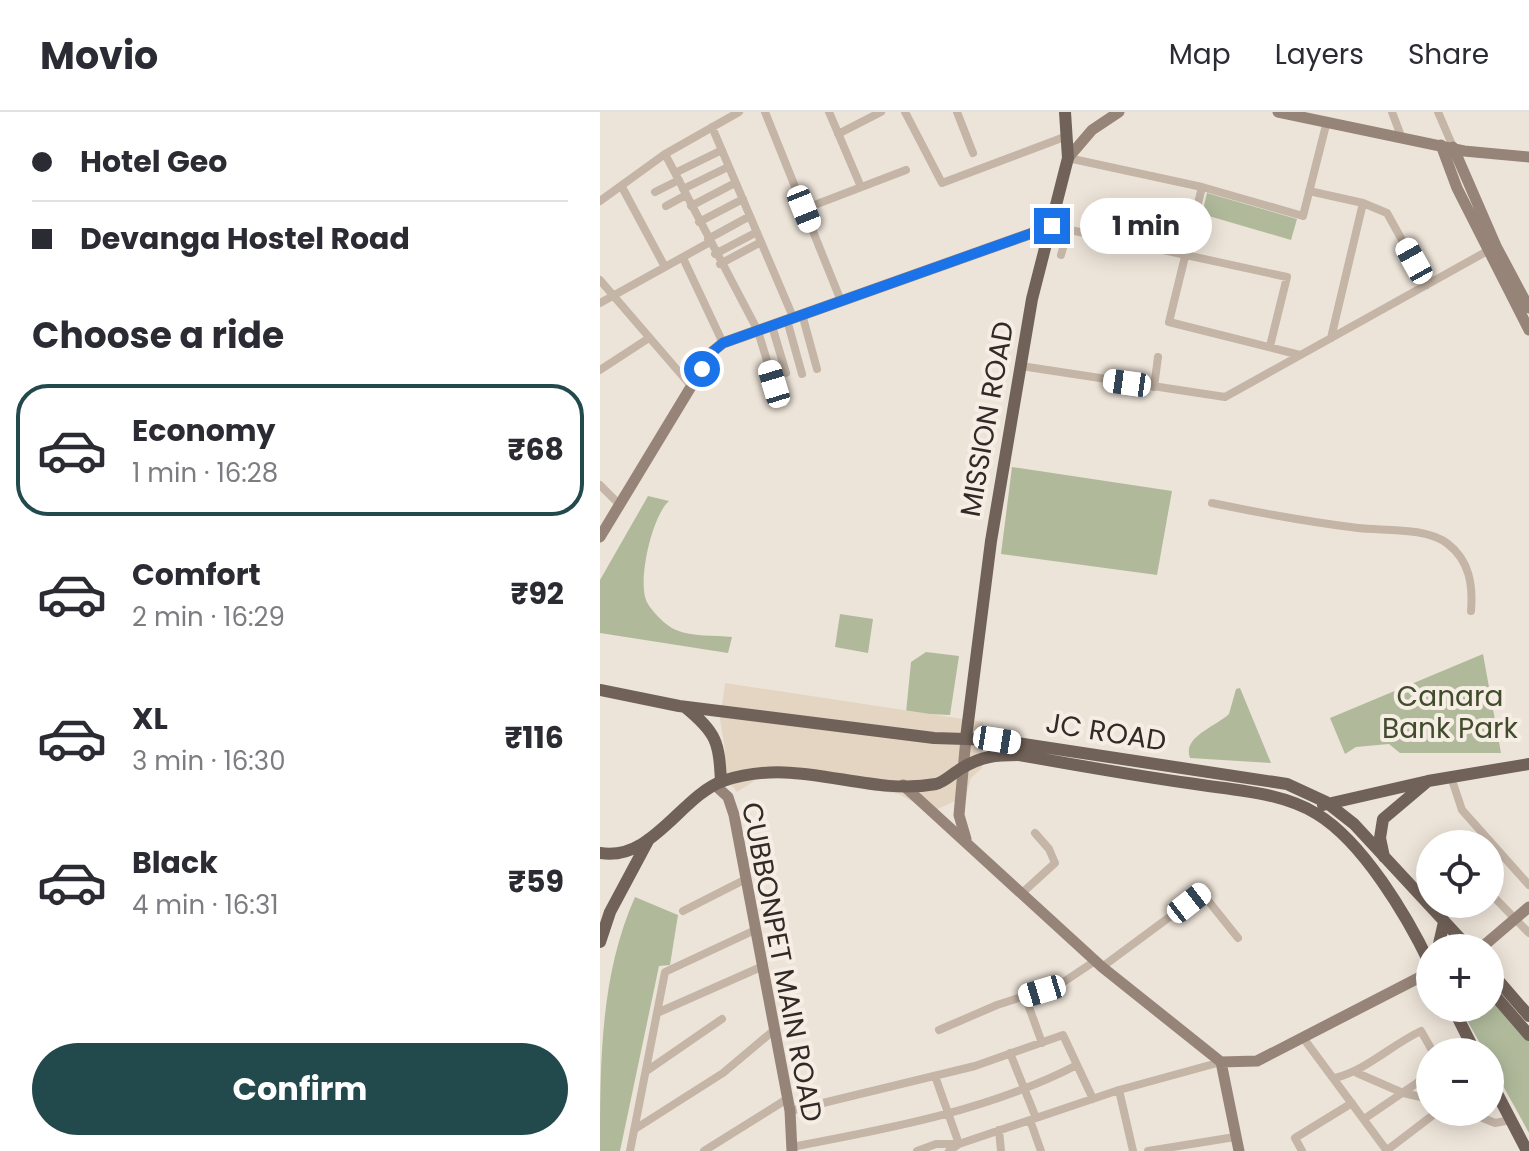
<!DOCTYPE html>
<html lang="en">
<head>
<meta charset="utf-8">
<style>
	body { margin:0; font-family:Poppins,sans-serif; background:#f2f2f3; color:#2b2b33; height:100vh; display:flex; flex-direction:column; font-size:30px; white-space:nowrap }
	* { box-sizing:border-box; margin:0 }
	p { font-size:26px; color:#7c7c81 }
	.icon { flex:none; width:44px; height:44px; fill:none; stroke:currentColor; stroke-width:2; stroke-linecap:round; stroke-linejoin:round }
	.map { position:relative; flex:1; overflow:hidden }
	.sheet { display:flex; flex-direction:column; background:#fff; width:600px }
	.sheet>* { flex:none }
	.top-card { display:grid; align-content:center; height:176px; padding:0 32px; background:#fff }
	.buttons { position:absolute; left:816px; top:718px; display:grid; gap:16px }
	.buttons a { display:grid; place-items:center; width:88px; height:88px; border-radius:50%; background:#fff; box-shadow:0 4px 20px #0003; font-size:40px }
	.end { position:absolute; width:36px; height:36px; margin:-18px; border:10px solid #1a73e8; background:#fff; box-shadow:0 0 0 4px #fff }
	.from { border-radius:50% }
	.bubble { position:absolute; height:56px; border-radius:28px; background:#fff; box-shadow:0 4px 20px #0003; font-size:26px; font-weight:700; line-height:56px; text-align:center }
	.car { position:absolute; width:24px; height:48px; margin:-24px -12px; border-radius:10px; box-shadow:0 0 6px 2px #0007; background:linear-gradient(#fff 24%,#345 0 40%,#fff 0 76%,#345 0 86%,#fff 0) }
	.top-card b { display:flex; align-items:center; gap:28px; height:76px; font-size:30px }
	.top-card b+b { border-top:2px solid #e1e1e2 }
	.top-card i { width:20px; height:20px; background:#2b2b33 }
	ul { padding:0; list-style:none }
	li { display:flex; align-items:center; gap:24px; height:132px; margin:0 16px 12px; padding:0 16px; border:4px solid transparent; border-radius:32px }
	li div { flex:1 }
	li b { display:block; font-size:30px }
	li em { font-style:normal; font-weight:700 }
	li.selected { border-color:#224a4d }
	li>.icon { width:72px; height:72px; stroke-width:1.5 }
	h2 { padding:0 32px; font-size:36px; line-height:96px }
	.primary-button { display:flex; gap:16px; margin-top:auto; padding:16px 32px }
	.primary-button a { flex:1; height:92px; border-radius:48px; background:#224a4d; color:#fff; font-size:32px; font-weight:700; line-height:92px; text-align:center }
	header { display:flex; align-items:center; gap:48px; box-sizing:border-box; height:112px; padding:0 40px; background:#fff; border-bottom:2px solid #e1e1e2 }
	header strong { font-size:38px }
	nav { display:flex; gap:44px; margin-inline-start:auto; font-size:28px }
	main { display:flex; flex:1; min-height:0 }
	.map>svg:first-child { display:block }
	.green { fill:#b0ba9b }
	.plaza { fill:#e4d5c2 }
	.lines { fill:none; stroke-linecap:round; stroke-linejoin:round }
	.street { stroke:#c4b5a7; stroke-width:8 }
	.secondary { stroke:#978479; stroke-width:11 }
	.primary { stroke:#716259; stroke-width:12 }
	.route { stroke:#1a73e8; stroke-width:10 }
	.labels { text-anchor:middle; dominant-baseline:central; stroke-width:8; stroke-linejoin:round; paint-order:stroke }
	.street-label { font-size:28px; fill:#312a26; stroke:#f6eee5 }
	.park-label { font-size:28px; fill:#414c2d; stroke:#f6eee5 }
</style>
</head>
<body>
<header>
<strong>Movio</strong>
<nav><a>Map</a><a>Layers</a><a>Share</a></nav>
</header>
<main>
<section class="sheet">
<div class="top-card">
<b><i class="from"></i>Hotel Geo</b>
<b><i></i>Devanga Hostel Road</b>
</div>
<h2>Choose a ride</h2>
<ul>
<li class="selected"><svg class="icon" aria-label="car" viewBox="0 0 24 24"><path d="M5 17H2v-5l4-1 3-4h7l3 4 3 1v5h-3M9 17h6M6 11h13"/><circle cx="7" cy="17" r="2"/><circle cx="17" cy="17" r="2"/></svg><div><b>Economy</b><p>1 min · 16:28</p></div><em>₹68</em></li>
<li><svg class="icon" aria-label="car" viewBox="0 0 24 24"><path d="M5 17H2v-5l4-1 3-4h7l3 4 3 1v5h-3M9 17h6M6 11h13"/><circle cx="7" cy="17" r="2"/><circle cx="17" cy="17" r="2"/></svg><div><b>Comfort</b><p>2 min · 16:29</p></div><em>₹92</em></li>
<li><svg class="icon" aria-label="car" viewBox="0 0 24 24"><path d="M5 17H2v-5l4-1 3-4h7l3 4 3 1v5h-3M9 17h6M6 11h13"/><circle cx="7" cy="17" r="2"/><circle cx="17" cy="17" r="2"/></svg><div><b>XL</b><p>3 min · 16:30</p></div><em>₹116</em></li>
<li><svg class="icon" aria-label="car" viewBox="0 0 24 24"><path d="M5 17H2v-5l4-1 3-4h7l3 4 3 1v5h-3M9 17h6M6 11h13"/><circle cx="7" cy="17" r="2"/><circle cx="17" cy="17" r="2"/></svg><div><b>Black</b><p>4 min · 16:31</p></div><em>₹59</em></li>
</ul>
<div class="primary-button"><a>Confirm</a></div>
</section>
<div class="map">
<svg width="929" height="1039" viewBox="0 0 929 1039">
	<rect width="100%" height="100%" fill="#ede4d9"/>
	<!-- green -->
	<path class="green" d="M 607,81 L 697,107 L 691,128 L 602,102 Z
		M 412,355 L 572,379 L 557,463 L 401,442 Z
		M 48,384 L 69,389 C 52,404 38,467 46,488 C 50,498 66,514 76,518 C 92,525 115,523 132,525 L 128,541 L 0,521 L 0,468 Z
		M 240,502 L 273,507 L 268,541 L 235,535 Z
		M 326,540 L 359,544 L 350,603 L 306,601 L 311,550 Z
		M 883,542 L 901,641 L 800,641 L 789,632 L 756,635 L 745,642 L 730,606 Z
		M 640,576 L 671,651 L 590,646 C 582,625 615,615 629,602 L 636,577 Z
		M 35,785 L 78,803 L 70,853 L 59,854 L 20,1039 L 0,1039 C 0,951 0,864 35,785 Z
		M 890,885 L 929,929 L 929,1021 L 890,950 L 890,940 L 885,940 L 860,896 L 890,896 Z"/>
	<!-- plaza -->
	<path class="plaza" d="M 125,571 L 383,610 L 382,656 L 371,666 L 366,684 L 331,700 L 299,682 L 165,662 L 137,680 L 122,662 L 125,638 L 120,607 Z"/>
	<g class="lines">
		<!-- street -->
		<path class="street" d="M 165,0 L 241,189
			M 229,0 L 261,75
			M 305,0 L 342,71 L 467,24
			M 357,0 L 373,41
			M 792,0 L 801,24
			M 838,0 L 853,35
			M 112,15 L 193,205
			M 238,22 L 281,0
			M 65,42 L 158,219 L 174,272
			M 468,46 L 602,75 L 703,104 L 727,9
			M 75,61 L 122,38
			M 602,75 L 569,210 L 700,243
			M 83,77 L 128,55
			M 709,79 L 763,91 L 787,101 L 827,173
			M 55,80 L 79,68
			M 0,89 L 65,42 L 139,0
			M 66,94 L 86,83
			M 91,94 L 135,71
			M 204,97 L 306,58
			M 99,110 L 143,87
			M 452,114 L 687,165 L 670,234
			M 108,127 L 150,104
			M 115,142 L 157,120
			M 461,143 L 468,118
			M 83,146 L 123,231
			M 120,152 L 161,130
			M 65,155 L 110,130
			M 0,168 L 92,275
			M 0,191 L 65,155 L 22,75
			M 202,202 L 217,257
			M 187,208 L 202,262
			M 172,214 L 186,261
			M 731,226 L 763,91
			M 421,254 L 625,285 L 891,137
			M 0,258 L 49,226
			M 554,275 L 558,245
			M 0,373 L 20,393
			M 612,391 C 660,401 709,410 758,416 C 785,419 826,415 848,432 C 870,449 873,474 871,499
			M 851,665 L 862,698 L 929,773
			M 422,781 L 455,751 L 449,737 L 435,721
			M 890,781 L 929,821
			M 83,799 L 146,767
			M 502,855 L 602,781 L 638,826
			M 425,884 L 442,931
			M 57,901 L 161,855
			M 339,918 L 397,893 L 459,873 L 495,849
			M 704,927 L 787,1039
			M 410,941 L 436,1006
			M 48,958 L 122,907
			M 757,961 L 803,981 L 830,987
			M 735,966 C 767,958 791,933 821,919 L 833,940
			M 519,978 L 533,1039
			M 190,999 L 375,954 L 463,923 L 493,987
			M 868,1000 L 895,1011 L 911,1008
			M 764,1007 L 830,962
			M 430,1008 L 441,1039
			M 35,1017 L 123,961 L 173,919
			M 399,1018 L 401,1039
			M 192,1035 C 288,1017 390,998 477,953
			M 30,1039 L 65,860 L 155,818
			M 104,1039 L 187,987
			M 317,1039 L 336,1032 L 359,1032 L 335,964
			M 349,1039 L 359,1032 L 519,978 L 621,950
			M 548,1039 L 635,1025
			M 702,1039 L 695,1026 L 752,991
			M 786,1039 L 837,1000"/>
		<!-- secondary -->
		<path class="secondary" d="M 678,0 L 864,39 L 929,45
			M 841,33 L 857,76 L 929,218
			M 853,35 L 896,134 L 929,196
			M 468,46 L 492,18 L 519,0
			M 0,425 L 112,240 L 123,231 L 452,114
			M 303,673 L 502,855 L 621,950
			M 116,674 L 128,685 L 134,703 L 190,999 L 192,1039
			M 366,727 L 359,703 L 366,626
			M 881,836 L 929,795
			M 621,950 L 657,949 L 830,860
			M 621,950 L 639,1039"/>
		<!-- primary -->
		<path class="primary" d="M 0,578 L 79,594 L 334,626 L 397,628 L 687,672 L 726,690 L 754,712 L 869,836
			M 85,595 C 117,621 119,630 121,670
			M 366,626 L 391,429 L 432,187 L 468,46 L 465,0
			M 723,693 L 828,669 L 929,652
			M 0,741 C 52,750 81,684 123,669 C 199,643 265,685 336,672 C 345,670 353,661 362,656 C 382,644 396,643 419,643 C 475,653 531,663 588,671 C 630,678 680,679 717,702 C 763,730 807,804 830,852
			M 784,745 L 780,726 L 783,707 L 828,669
			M 0,830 L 10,800 L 49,727
			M 838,836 L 844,810
			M 890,859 L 929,904
			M 890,878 L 929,923
			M 853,896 L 875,940
			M 890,968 L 927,1039"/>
	</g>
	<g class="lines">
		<!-- route -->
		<path class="route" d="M 102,257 L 112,240 L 123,231 L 452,114"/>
	</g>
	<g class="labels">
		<!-- street labels -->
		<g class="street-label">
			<text transform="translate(387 307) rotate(-80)">MISSION ROAD</text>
			<text transform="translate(506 620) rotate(9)">JC ROAD</text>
			<text transform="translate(182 850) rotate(79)">CUBBONPET MAIN ROAD</text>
		</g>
		<!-- park labels -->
		<g class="park-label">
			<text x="850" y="584">Canara<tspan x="850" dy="32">Bank Park</tspan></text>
		</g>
	</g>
</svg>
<div class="buttons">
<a><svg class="icon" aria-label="locate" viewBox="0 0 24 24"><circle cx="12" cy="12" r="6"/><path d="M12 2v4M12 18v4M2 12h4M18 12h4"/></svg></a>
<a>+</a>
<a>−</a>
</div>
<i class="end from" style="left:102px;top:257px"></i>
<i class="end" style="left:452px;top:114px"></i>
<div class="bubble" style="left:480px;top:86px;width:132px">1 min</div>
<i class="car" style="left:204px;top:97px;rotate:158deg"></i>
<i class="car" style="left:814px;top:149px;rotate:331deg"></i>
<i class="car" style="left:527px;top:271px;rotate:278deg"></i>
<i class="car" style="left:174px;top:272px;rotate:343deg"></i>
<i class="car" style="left:397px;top:628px;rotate:99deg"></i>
<i class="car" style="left:589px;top:791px;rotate:52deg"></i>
<i class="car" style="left:442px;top:879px;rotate:253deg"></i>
</div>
</main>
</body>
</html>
